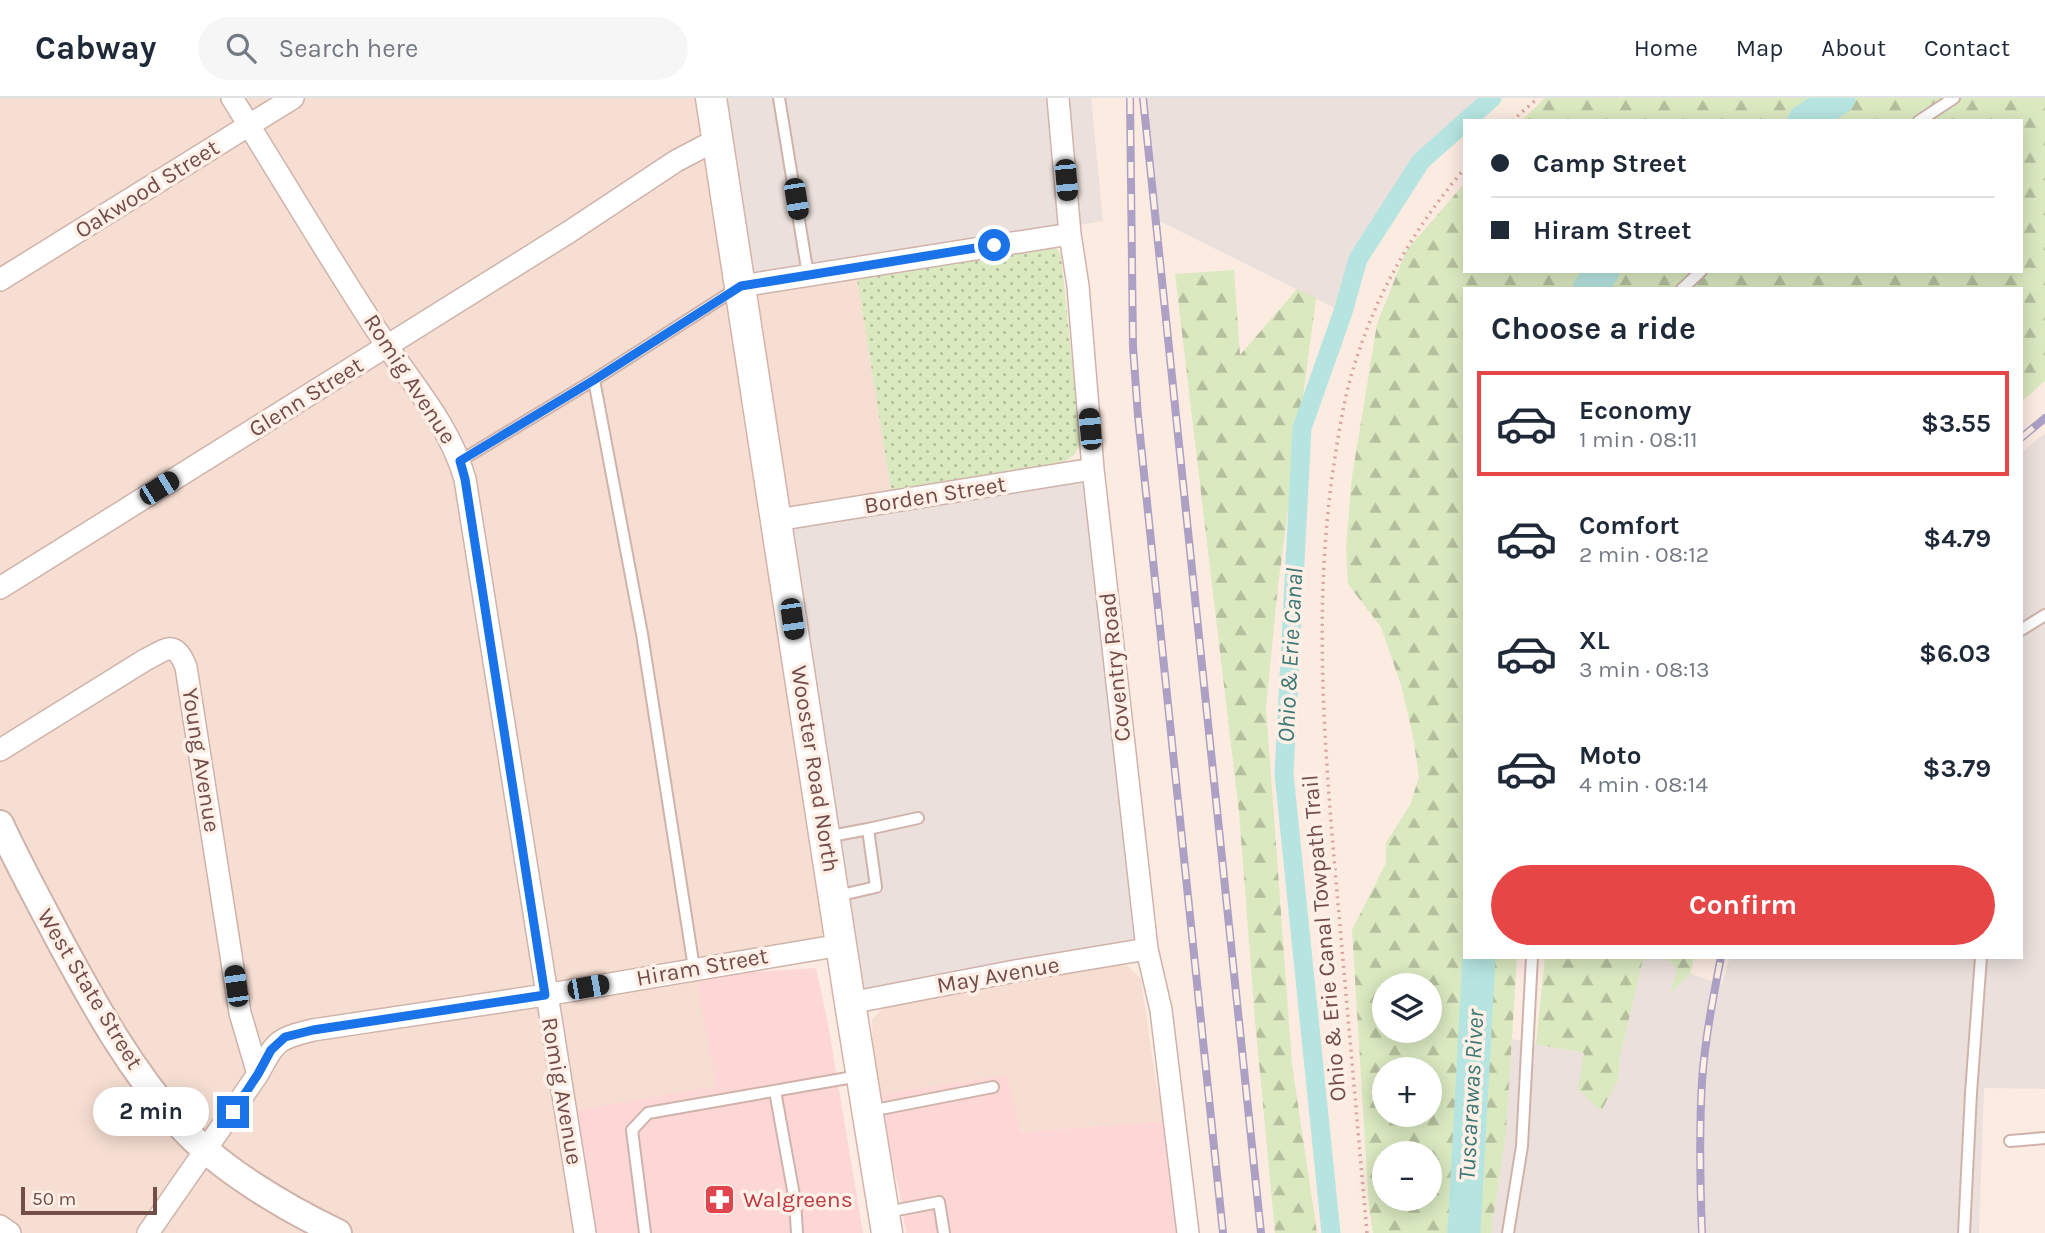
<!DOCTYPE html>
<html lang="en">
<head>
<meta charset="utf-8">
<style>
	body { margin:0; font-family:Karla,sans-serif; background:#f6f6f7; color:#1f2937; height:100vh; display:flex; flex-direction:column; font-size:26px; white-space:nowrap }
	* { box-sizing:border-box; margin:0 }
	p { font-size:23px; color:#747a83 }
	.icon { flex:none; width:38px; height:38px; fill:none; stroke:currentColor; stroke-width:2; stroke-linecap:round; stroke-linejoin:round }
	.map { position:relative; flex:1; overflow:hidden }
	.details { position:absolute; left:1463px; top:189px; width:560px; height:672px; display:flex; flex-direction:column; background:#fff; border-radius:0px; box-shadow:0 4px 18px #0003 }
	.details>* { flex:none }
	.top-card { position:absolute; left:1463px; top:21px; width:560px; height:154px; border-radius:0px; box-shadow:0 4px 18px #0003; display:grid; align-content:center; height:154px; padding:0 28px; background:#fff }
	.controls { position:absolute; left:1372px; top:875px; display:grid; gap:14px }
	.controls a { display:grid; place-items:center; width:70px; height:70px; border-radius:50%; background:#fff; box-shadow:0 4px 18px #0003; font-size:35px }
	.scale { position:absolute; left:21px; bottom:18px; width:136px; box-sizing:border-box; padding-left:7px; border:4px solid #734d48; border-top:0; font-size:19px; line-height:24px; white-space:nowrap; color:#734d48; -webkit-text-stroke:5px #fff0e7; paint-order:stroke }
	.end { position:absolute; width:32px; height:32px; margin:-16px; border:9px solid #1a73e8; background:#fff; box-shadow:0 0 0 4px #fff }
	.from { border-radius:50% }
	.bubble { position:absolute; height:49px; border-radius:24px; background:#fff; box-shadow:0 4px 18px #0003; font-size:23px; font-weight:700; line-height:49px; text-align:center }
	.car { position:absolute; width:21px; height:42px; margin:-21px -10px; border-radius:9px; box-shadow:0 0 5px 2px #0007; background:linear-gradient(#222 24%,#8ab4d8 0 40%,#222 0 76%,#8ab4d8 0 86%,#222 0) }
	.top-card b { display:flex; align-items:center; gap:24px; height:66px; font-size:26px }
	.top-card b+b { border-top:2px solid #e0e1e3 }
	.top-card i { width:18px; height:18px; background:#1f2937 }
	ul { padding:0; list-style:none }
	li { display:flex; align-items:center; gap:21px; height:105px; margin:0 14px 10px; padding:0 14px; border:4px solid transparent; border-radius:0px }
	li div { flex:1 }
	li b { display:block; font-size:26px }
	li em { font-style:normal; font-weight:700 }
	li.on { border-color:#e74647 }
	li>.icon { width:63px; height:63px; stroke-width:1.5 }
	h2 { padding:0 28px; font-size:32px; line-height:84px }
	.primary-button { display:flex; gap:14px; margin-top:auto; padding:14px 28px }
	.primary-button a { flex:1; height:80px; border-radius:42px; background:#e74647; color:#fff; font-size:28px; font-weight:700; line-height:80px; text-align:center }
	header { display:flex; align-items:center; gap:42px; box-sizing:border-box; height:98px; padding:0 35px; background:#fff; border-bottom:2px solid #e0e1e3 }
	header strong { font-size:33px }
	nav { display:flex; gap:38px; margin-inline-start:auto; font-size:24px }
	.search { width:490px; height:63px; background:#f6f6f7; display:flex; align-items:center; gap:18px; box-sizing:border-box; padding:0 24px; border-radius:38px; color:#747a83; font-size:26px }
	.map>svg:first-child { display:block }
	.residential { fill:#f6ded2 }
	.commercial { fill:#fdd7d5 }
	.industrial { fill:#ebe0dc }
	.grass { fill:url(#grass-dots) }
	.forest { fill:url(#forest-firs); fill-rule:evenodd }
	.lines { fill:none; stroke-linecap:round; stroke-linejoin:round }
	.canal { stroke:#b6e5e1; stroke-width:19 }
	.river { stroke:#b6e5e1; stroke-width:33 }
	.service-casing { stroke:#cfb3ab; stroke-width:14 }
	.minor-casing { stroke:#cfb3ab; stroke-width:24 }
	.tertiary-casing { stroke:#cfb3ab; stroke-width:30 }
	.secondary-casing { stroke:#d4b3aa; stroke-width:33 }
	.path { stroke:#d6a59c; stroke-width:3.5; stroke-dasharray:2 5; stroke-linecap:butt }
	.service { stroke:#fff; stroke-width:10 }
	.minor { stroke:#fff; stroke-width:21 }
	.tertiary { stroke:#fff; stroke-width:26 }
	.secondary { stroke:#fff; stroke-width:30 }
	.rail-casing { stroke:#aca0c5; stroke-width:8 }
	.rail { stroke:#fff0e7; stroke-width:5; stroke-dasharray:16; stroke-linecap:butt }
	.route { stroke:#1a73e8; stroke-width:9 }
	.labels { text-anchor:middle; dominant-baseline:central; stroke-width:7; stroke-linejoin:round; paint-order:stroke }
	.street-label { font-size:23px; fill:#734d48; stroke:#fff0e7 }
	.health-label { font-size:23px; fill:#be3a42; stroke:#fff0e7; text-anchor:start }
	.water-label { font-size:24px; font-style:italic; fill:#3c7875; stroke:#fff0e7 }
</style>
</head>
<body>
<header>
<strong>Cabway</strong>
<div class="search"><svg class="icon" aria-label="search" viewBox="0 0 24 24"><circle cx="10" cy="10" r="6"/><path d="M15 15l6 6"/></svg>Search here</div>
<nav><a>Home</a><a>Map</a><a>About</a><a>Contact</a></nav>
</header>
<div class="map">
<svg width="2045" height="1135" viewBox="0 0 2045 1135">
	<defs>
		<pattern id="grass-dots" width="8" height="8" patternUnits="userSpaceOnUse" patternTransform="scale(1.75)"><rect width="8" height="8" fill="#dae9c0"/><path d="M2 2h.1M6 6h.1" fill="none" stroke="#b5bf9e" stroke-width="1.8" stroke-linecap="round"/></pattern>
		<pattern id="forest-firs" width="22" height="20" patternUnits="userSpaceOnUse" patternTransform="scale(1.75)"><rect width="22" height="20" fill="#dae9c0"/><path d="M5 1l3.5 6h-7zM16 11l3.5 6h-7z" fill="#b5bf9e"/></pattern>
	</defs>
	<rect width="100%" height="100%" fill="#fcebe1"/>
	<!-- residential -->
	<path class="residential" d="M 0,0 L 711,0 L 841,847 L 695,870 L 717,988 L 585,1135 L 0,1135 Z
		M 856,174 L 892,398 L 781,415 L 746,192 Z
		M 1099,866 L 1128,868 L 1141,881 L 1157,991 L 1167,1023 L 1019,1034 L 1007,977 L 874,997 L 872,921 L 886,908 Z"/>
	<!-- commercial -->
	<path class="commercial" d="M 816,870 L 828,926 L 863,1135 L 589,1135 L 572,1013 L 716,988 L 696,878 Z
		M 1007,977 L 1020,1034 L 1167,1023 L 1178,1135 L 906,1135 L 899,1091 L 874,997 Z"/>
	<!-- industrial -->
	<path class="industrial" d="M 717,0 L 1091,0 L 1103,123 L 745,181 Z
		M 1143,0 L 1492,0 L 1421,63 L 1358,160 L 1343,214 L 1155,121 Z
		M 2045,335 L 2045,991 L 1984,990 L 1979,1135 L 1491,1135 L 1506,1031 L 1512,941 L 1584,955 L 1618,982 L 1620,958 L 1643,861 L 1666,859 L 1677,872 L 1671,894 L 1690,876 L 1722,886 L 1730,859 L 2021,859 L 2021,355 Z
		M 1082,381 L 1140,844 L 855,895 L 780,425 Z"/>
	<!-- grass -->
	<path class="grass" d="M 1053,145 L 1061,157 L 1080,343 L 1075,356 L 1065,364 L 892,398 L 856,174 Z"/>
	<!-- forest -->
	<path class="forest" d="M 1545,0 L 2045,0 L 2045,283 L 2021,304 L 2021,191 L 1465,191 L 1465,859 L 1517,859 L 1506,1035 L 1491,1135 L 1373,1135 L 1369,1109 L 1352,832 L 1386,765 L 1386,745 L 1410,707 L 1419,679 L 1413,638 L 1401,587 L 1381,529 L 1348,486 L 1346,448 L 1352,379 L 1377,226 L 1406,153 L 1465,85 L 1465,173 L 2021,173 L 2021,23 L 1521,23 ZM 1384,887 L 1430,887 L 1430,933 L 1384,933 ZM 1384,971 L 1430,971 L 1430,1017 L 1384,1017 ZM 1384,1055 L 1430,1055 L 1430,1101 L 1384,1101 Z
		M 1234,172 L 1240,257 L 1297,191 L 1316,200 L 1278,488 L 1266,609 L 1292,966 L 1317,1135 L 1275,1135 L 1255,922 L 1239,714 L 1175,176 Z
		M 1545,859 L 1647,859 L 1643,861 L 1620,958 L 1618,982 L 1601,1013 L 1578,991 L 1584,955 L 1536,946 Z
		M 1666,859 L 1694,859 L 1690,876 L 1670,895 L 1677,872 Z"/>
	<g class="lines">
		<!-- canal -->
		<path class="canal" d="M 1466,23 L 1492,0
			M 1331,1135 L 1284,676 L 1302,330 L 1343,214 L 1358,161 L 1421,63 L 1465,24"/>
		<!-- river -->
		<path class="river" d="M 1804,23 L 1839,0
			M 1589,191 L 1603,173
			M 1464,1135 L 1479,859"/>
		<defs>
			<path id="service" d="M 779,0 L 808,177
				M 1919,23 L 1954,0
				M 1682,191 L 1701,173
				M 594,282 L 642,536 L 694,870
				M 460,363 L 594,282 L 736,191
				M 2021,532 L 2045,517
				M 868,731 L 918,720
				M 826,739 L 868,731 L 876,789 L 837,798
				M 775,993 L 795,1103 L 797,1135
				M 870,1013 L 993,989
				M 2010,1043 L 2045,1040
				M 887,1114 L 939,1104 L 944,1135
				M 645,1135 L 632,1032 L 648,1015 L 859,978
				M 1508,1135 L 1522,1048 L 1532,859
				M 1964,1135 L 1971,995 L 1981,859"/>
			<path id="minor" d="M 232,0 C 284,83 333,167 387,248 C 417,292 450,329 465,381 L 585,1135
				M 1058,0 L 1070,136 L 1078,188 L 1093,371 L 1147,851 L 1161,912 L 1188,1135
				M 0,182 L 293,0
				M 741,188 L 1070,136
				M 777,422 L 1093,371
				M 0,490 L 569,134 L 676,63 L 718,41
				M 0,652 L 145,562 C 167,551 175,541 186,569 L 240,915 L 258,976
				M 850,905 L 1015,873 L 1147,851
				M 0,1128 L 10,1135
				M 148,1135 L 258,976 C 276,943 276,941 313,932 L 545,897 L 841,847"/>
			<path id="tertiary" d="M 0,726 C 19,767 40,805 61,845 C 95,908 131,973 180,1027 C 219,1071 286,1110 338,1135"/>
			<path id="secondary" d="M 711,0 L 850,905 L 887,1135"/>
		</defs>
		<!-- service casing -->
		<use href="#service" class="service-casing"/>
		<!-- minor casing -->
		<use href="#minor" class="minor-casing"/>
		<!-- tertiary casing -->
		<use href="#tertiary" class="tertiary-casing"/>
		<!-- secondary casing -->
		<use href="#secondary" class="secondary-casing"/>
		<!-- path -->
		<path class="path" d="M 1512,23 L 1538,0
			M 1367,1135 C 1357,1021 1347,907 1337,794 C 1324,647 1312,499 1336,353 C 1341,320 1347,287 1358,256 C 1380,188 1419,124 1465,70"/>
		<!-- service -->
		<use href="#service" class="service"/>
		<!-- minor -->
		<use href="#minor" class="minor"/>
		<!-- tertiary -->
		<use href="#tertiary" class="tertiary"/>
		<!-- secondary -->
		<use href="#secondary" class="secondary"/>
		<defs>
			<path id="rail" d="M 1130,0 L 1133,249 L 1138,318 L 1223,1135
				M 1143,0 L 1261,1135
				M 2021,340 L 2045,320
				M 1702,1135 C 1700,1084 1699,1034 1702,983 C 1705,941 1713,900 1721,859"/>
		</defs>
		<!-- rail casing -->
		<use href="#rail" class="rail-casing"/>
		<!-- rail -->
		<use href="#rail" class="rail"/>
	</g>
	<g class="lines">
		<!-- route -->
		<path class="route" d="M 233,1014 L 258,976 L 271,952 L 285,939 L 313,932 L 545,897 L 465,381 L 460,363 L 594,282 L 741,188 L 994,147"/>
	</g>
	<!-- icons -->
	<defs>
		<symbol id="pharmacy-square" viewBox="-11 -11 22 22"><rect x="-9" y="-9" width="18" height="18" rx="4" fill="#e0444e" stroke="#fff0e7"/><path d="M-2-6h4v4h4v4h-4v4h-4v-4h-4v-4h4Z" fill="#fff"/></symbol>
	</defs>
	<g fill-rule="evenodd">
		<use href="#pharmacy-square" x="702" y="1084" width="35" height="35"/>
	</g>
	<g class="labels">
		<!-- street labels -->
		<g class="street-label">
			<text transform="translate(147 91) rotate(-32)">Oakwood Street</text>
			<text transform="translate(410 281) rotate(57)">Romig Avenue</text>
			<text transform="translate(306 299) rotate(-32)">Glenn Street</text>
			<text transform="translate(935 397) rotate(-9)">Borden Street</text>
			<text transform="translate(1115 569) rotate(-96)">Coventry Road</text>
			<text transform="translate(201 662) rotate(81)">Young Avenue</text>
			<text transform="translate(815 671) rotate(81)">Wooster Road North</text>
			<text transform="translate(1324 840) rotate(-95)">Ohio &amp; Erie Canal Towpath Trail</text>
			<text transform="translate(702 869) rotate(-10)">Hiram Street</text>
			<text transform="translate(998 877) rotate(-10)">May Avenue</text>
			<text transform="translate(90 891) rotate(59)">West State Street</text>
			<text transform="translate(562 993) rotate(80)">Romig Avenue</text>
		</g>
		<!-- health labels -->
		<g class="health-label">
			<text x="743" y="1101">Walgreens</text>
		</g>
		<!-- water labels -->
		<g class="water-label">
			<text transform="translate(1290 557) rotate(-87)">Ohio &amp; Erie Canal</text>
			<text transform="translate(1471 997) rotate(-87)">Tuscarawas River</text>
		</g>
	</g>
</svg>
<div class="controls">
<a><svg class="icon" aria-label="layers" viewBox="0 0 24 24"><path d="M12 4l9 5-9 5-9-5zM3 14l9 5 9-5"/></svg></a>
<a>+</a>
<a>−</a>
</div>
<div class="scale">50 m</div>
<i class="end from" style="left:994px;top:147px"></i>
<i class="end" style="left:233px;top:1014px"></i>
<div class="bubble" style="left:93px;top:989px;width:116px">2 min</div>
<i class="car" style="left:1066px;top:82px;rotate:175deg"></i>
<i class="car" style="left:796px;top:101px;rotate:171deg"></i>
<i class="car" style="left:1090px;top:331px;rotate:355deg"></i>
<i class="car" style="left:159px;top:390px;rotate:58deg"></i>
<i class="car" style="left:792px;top:521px;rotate:172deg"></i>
<i class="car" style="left:236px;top:888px;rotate:352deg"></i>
<i class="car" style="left:588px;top:889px;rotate:80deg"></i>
<div class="top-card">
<b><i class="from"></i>Camp Street</b>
<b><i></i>Hiram Street</b>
</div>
<section class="details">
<h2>Choose a ride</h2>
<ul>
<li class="on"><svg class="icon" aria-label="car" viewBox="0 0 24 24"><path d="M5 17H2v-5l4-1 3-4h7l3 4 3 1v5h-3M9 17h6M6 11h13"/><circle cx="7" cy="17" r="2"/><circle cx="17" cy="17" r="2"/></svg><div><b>Economy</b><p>1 min · 08:11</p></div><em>$3.55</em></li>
<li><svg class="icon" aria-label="car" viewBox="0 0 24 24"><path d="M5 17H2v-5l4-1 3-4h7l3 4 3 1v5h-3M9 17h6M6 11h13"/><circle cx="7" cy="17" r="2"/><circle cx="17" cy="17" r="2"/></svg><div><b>Comfort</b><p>2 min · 08:12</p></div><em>$4.79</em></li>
<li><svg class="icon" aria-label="car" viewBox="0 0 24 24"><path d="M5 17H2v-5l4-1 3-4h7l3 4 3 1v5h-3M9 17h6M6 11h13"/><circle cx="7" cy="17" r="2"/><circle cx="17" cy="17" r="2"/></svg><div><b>XL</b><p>3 min · 08:13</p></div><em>$6.03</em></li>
<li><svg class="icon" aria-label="car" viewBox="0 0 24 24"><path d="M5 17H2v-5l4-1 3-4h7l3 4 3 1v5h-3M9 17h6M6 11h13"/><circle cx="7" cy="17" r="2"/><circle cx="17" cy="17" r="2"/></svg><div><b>Moto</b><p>4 min · 08:14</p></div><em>$3.79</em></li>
</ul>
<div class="primary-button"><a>Confirm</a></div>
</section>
</div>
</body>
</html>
